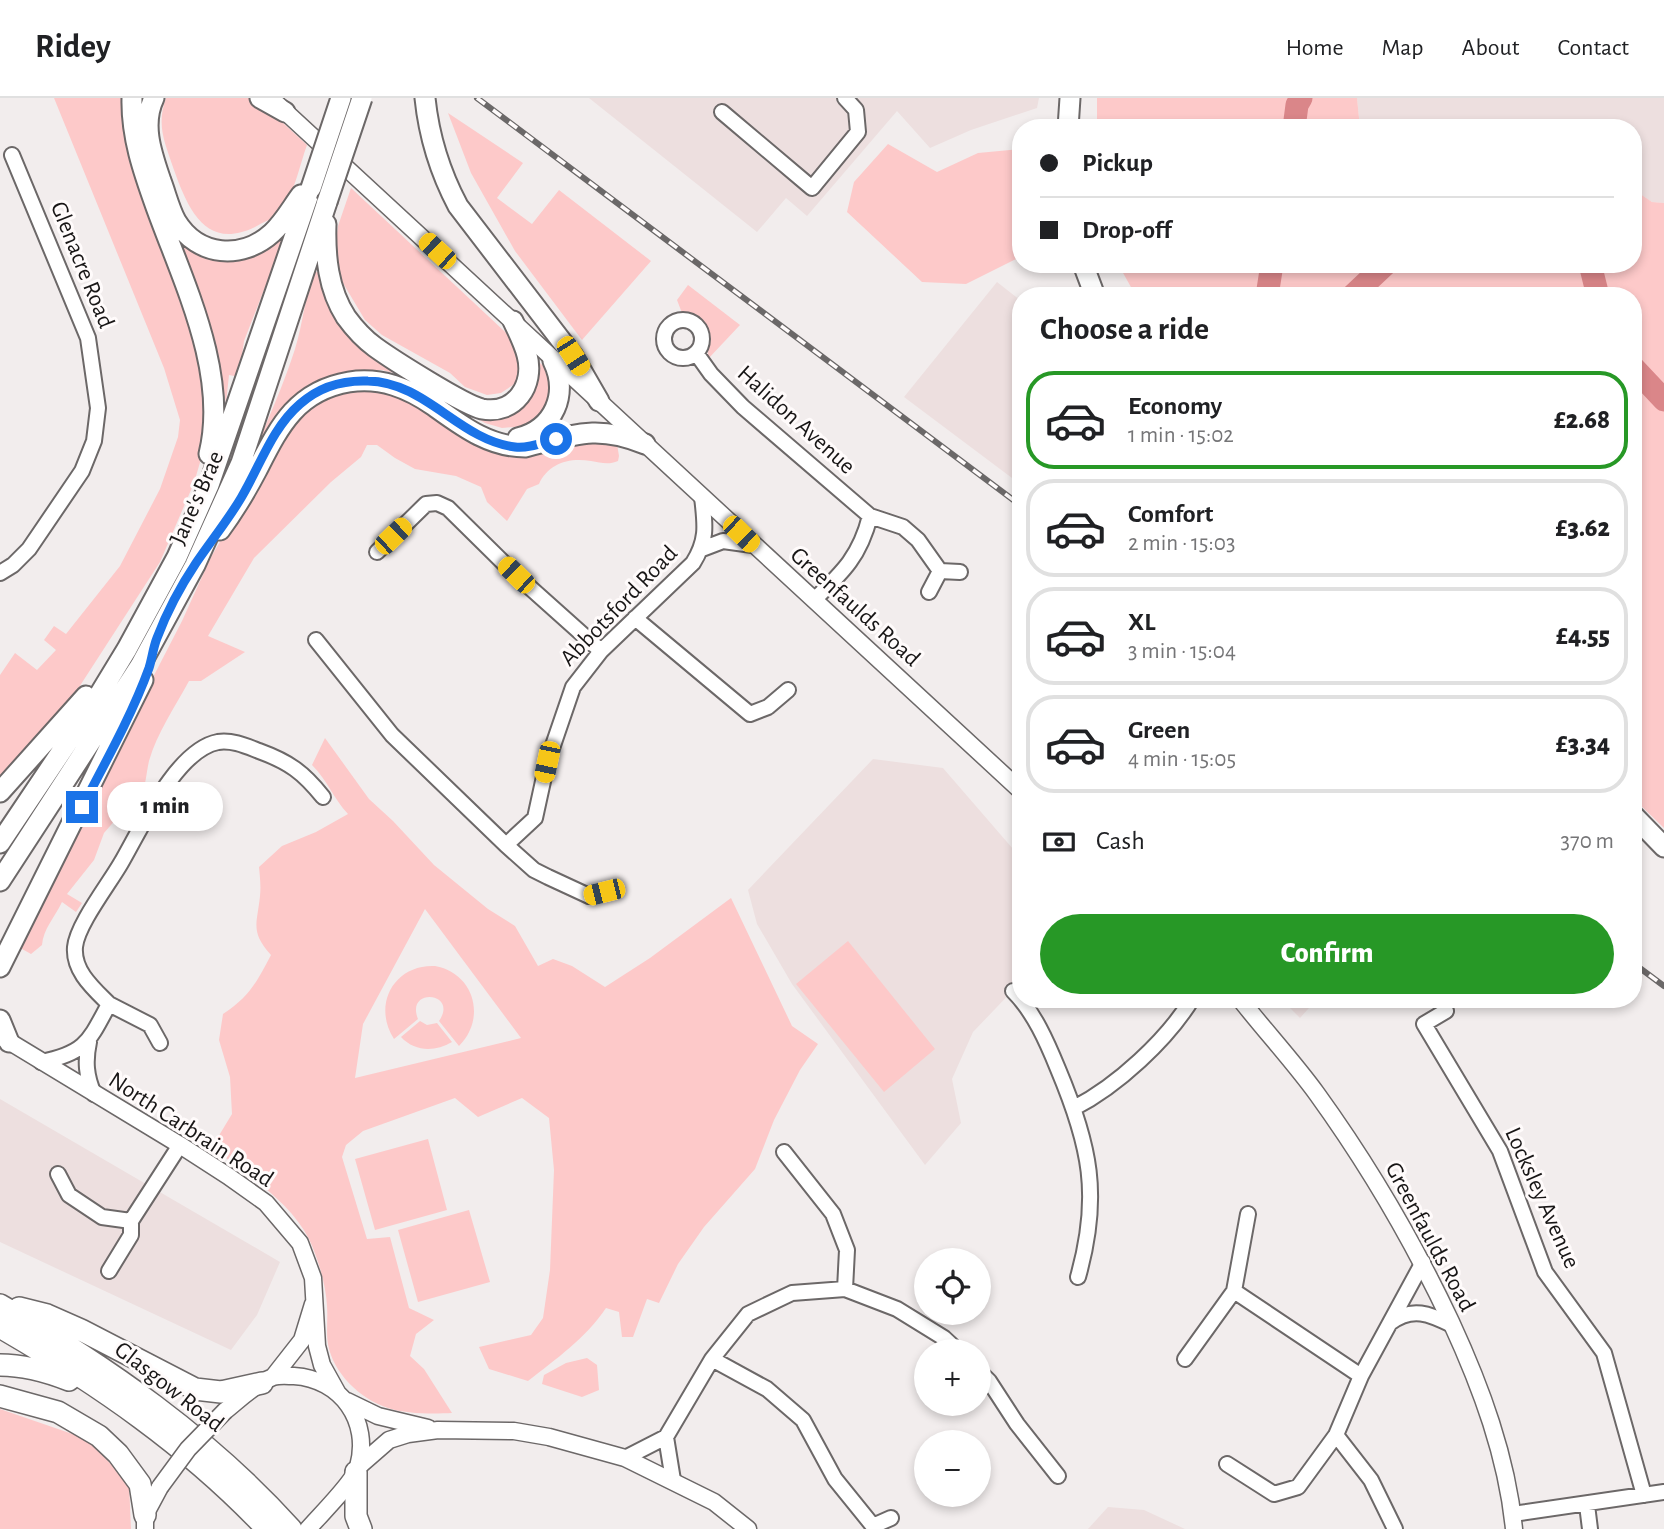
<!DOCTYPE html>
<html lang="en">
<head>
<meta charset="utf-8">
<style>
	body { margin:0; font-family:"Alegreya Sans",sans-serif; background:#f2f2f2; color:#202124; height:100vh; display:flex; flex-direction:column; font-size:26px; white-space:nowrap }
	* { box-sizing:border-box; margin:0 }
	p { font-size:23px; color:#757577 }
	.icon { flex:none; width:38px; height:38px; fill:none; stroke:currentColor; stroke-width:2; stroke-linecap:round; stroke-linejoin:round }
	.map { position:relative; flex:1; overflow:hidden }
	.panel { position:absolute; left:1012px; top:189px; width:630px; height:721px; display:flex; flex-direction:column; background:#fff; border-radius:28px; box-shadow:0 4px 10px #0003 }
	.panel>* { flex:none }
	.hud { position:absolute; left:1012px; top:21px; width:630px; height:154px; border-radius:28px; box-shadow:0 4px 10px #0003; display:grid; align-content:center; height:154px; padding:0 28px; background:#fff }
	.buttons { position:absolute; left:914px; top:1150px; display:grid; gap:14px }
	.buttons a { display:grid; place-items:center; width:77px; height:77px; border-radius:50%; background:#fff; box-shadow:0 4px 10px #0003; font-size:35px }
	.end { position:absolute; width:32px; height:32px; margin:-16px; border:9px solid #1a73e8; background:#fff; box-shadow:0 0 0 4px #fff }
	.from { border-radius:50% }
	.bubble { position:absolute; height:49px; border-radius:24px; background:#fff; box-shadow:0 4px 10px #0003; font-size:23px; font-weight:800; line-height:49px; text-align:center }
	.car { position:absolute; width:21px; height:42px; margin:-21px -10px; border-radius:9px; box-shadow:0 0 5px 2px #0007; background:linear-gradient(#f5c518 24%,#345 0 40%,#f5c518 0 76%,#345 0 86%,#f5c518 0) }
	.hud b { display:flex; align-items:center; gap:24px; height:66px; font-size:26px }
	.hud b+b { border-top:2px solid #e0e0e0 }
	.hud i { width:18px; height:18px; background:#202124 }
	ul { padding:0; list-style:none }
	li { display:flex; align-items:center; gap:21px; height:98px; margin:0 14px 10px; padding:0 14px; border:4px solid #e0e0e0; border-radius:28px }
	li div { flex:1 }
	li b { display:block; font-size:26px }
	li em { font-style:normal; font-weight:800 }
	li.current { border-color:#279826 }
	li>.icon { width:63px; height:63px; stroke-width:1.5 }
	h2 { padding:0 28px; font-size:32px; line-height:84px }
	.pay { display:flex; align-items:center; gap:18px; height:77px; padding:0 28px; font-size:26px }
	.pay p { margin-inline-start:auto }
	.cta { display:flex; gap:14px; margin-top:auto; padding:14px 28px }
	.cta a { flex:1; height:80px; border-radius:42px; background:#279826; color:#fff; font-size:28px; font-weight:800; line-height:80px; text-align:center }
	header { display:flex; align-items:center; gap:42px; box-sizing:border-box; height:98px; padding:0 35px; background:#fff; border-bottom:2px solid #e0e0e0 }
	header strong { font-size:33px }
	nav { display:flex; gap:38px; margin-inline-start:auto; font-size:24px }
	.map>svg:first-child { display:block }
	.built { fill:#eddfdf }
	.green { fill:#fdc9c9; fill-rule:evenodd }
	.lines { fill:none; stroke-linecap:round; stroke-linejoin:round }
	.river { stroke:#da8689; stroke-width:23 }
	.minor-casing { stroke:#6c6868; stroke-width:18 }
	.tertiary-casing { stroke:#6c6868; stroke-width:19 }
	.secondary-casing { stroke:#6c6868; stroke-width:23 }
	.primary-casing { stroke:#6c6868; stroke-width:24 }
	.minor { stroke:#fff; stroke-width:14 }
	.tertiary { stroke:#fff; stroke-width:16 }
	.secondary { stroke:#fff; stroke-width:19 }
	.primary { stroke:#fff; stroke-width:21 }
	.rail-casing { stroke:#6b6868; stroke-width:6 }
	.rail { stroke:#fffbfb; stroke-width:3.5; stroke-dasharray:10; stroke-linecap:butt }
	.tertiary-bridge-casing { stroke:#6c6868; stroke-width:19; stroke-linecap:butt }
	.secondary-bridge-casing { stroke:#6c6868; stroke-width:23; stroke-linecap:butt }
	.tertiary-bridge { stroke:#fff; stroke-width:16 }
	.secondary-bridge { stroke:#fff; stroke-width:19 }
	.route { stroke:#1a73e8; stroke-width:9 }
	.labels { text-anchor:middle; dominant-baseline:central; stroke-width:6; stroke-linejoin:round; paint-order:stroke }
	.street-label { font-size:24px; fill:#181616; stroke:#fffbfb }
</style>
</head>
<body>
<header>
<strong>Ridey</strong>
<nav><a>Home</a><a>Map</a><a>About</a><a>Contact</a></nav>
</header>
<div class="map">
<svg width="1664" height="1431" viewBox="0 0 1664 1431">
	<rect width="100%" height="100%" fill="#f2eded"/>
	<!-- built -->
	<path class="built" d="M 589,0 L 1039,0 L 1037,10 L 971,32 L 930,50 L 897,13 L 807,118 L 786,100 L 757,134 Z
		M 1357,0 L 1664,0 L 1664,105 L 1652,104 L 1633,91 L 1633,30 L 1360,30 Z
		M 997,184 L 1020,202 L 1020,386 L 904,299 Z
		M 873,661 L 943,670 L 1020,759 L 1020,885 L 973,934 L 952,981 L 961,1025 L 925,1067 L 792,886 L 757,826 L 748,792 Z
		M 1281,901 L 1317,901 L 1300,920 Z
		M 0,1001 L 280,1164 L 257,1217 L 231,1252 L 0,1144 Z
		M 1108,1409 L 1144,1412 L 1185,1431 L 1088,1431 Z"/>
	<!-- green -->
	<path class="green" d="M 54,0 L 124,0 L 197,241 L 210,330 L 194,385 L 160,464 L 63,614 L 0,685 L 0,577 L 15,555 L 37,572 L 56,552 L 44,542 L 54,528 L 66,536 L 120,468 L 160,391 L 178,339 L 180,322 L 164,270 Z
		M 140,0 L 147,0 L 170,113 L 211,151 L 276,136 L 285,138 L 244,243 L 239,279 L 229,277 L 226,305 L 219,268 L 144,50 Z
		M 166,0 L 256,0 L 307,47 C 300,66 294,96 282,112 C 276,120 263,124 255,129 C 206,153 188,111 174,72 C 165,45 156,28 166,0 Z
		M 1097,0 L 1357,0 L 1360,30 L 1097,30 Z
		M 448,15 L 523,65 L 497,100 L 532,126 L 559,92 L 651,163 L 582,242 L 515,153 L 471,75 Z
		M 888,46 L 937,74 L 978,55 L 1020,51 L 1020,159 L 966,186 L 922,184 L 847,114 L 854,84 Z
		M 351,90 L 516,244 L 526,270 L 516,285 L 501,295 L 487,297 L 465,289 L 450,275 L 382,237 L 365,222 L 340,180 L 334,159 L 338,128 Z
		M 1633,91 L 1652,104 L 1664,105 L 1664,730 L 1633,700 L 1633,198 L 1136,198 L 1118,166 L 1633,166 Z
		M 314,173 L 326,177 L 343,222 L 467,309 L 532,294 L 538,275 L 538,263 L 556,280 L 556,293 L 541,320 L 525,328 L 502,330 L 485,325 L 402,277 L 382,272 L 362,273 L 324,281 L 304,292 L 240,386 C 259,341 280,298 295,251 C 303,225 305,199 314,173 Z
		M 688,187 L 740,227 L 708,261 C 707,254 709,250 710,244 C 713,226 697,216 682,215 L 677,202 Z
		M 368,290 L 409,300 L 466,338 L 575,341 L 617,346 L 619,358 L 618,363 C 609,367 601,365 591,363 C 568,359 548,366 539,386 L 527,391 L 507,423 L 487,404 L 481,389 L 456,378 L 415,371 L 395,360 L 377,347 L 367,347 L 361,359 L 331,384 L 254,460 L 208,538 L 245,554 L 201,583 L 189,583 C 175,609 157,635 149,663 C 146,676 146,688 140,701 L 145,705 L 139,713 L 129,706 L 104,735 L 94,762 L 67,796 L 82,805 L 76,814 L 62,804 C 55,819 43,831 42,847 L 31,856 L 15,847 L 182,523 L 211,459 L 290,326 L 329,297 Z
		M 325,640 L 369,701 L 393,723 L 434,767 L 488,811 L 515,828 L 538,868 L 553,861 L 572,868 L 605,889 L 650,860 L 731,800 L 792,928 L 818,946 L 800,972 L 774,1022 L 755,1071 L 704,1129 L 678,1166 L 659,1205 L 647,1201 L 633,1239 L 622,1239 L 619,1214 L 606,1210 C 586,1240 556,1261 528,1283 L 489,1271 L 479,1249 L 531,1237 L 543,1220 L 550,1172 L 554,1072 L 549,1020 L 522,1000 L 478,1019 L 455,1000 L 363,1033 L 346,1047 L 342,1059 L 367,1141 L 390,1139 L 409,1210 L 434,1222 L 416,1236 L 410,1258 L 424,1271 L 452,1315 C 432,1316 406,1316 388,1310 C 360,1301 333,1275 328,1246 C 326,1234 328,1221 327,1208 C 326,1187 318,1160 309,1141 C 288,1101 246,1077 212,1049 L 232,1016 L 230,979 L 219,942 L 223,916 C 250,898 256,885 271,857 C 250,833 257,827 260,798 C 261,789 260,779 259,769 L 282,748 L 316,734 L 348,716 C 333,700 328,683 312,667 ZM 425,811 L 521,940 L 355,980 L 363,926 Z
		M 848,843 L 935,951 L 884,994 L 796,886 Z
		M 435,868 C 474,875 487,920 459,948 L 439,923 C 459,894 405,889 418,921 L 394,941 C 372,907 394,866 435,868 Z
		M 420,923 L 427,927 L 437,925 L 452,944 C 435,954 415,954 401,939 Z
		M 428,1041 L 447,1112 L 375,1132 L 355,1061 Z
		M 469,1112 L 490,1184 L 418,1204 L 398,1132 Z
		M 587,1260 L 597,1267 L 599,1292 L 582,1299 L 542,1286 L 544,1277 L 566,1265 Z
		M 0,1311 L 87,1341 L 129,1385 L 131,1431 L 0,1431 Z"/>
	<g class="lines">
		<!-- river -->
		<path class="river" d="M 1294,30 L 1297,7 L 1301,0
			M 1590,166 L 1598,198
			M 1267,198 L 1272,166
			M 1352,198 L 1386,166
			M 1633,269 L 1664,302"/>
		<defs>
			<path id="minor" d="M 722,14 L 812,90 L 858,34 L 856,12 L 845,0
				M664 241a19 19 0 1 1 38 0a19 19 0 1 1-38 0Z
				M 696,255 L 711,276 L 743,309 L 870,418 L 903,429 L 918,442 L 940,473 L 960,474
				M 702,451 L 723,443 L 752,447
				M 377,454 L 426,406 L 437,405 L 448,410 L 516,477 L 601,553
				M 0,475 L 13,467 L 29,451 L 82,373 L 94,343 L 98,310 L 88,240 L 12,57
				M 929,494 L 940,473
				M 814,502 C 843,474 860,458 870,418
				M 635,520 L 750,616 L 768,609 L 788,592
				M 316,542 L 392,637 L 506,747 L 534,772 L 548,779 L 589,798 L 604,794
				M 506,747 L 535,720 L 547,665 L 573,589 L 601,553 L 693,465 C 708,441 705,426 702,399
				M 1013,893 C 1034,914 1047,944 1058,971 C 1090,1047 1101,1098 1078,1179
				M 109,906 L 150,927 L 160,945
				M 1446,913 L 1424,926 L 1500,1053 L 1545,1174 L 1604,1255 L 1644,1397
				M 89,944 C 85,963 86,978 94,996
				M 41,964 C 86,955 89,943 109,906 C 93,890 73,873 75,849 C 77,827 109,786 121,765 C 141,731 176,652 218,644 C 233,642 246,648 259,653 C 289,664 303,674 323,699
				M 1074,1010 C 1117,988 1167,942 1192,901
				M 784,1054 L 833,1116 L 847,1152 L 845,1191
				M 58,1076 L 69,1097 L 102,1119 L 131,1123 L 180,1047
				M 109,1173 L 131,1137 L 131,1123
				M 1234,1193 L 1361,1278
				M 1390,1225 C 1412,1208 1430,1216 1452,1227
				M 712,1261 L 767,1291 L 803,1322 L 835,1381 L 873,1428 L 891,1420
				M 1185,1261 L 1234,1193 L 1248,1116
				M 978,1272 L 989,1283 L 1017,1326 L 1058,1378
				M 1336,1337 L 1371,1382 L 1395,1431
				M 666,1339 L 673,1382
				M 625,1360 L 666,1339 L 712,1261 L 748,1216 L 792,1195 L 845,1191 L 897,1211 L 944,1240 L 958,1253
				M 1227,1366 L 1274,1396 L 1298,1389 L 1336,1337 L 1361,1278 L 1423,1164
				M 1587,1407 L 1590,1431
				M 1513,1416 L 1664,1394"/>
			<path id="tertiary" d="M 276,5 L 1020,692
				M 1240,901 C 1265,933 1293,963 1317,996 C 1369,1068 1413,1143 1451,1224 C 1481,1289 1507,1359 1514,1431
				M 0,938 L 180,1047 L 228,1078 L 266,1105 L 300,1145 L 313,1180 L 317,1248 L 322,1267 L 337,1294
				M 273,1279 L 302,1242 L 313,1206
				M 347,1303 L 378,1318 L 428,1330
				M 225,1313 C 239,1302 256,1285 273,1279 C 279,1277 288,1278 294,1278 C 341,1281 371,1323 358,1369 C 354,1384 319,1418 308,1431
				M 358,1369 L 389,1342 L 408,1336 L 438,1332 L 514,1333 L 549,1339 L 625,1360 L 714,1404 L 748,1431
				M 145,1431 L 145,1417 L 160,1389"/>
			<path id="secondary" d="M 132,0 C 131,38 143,73 156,109 C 183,184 229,275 209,356
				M 154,0 C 141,27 152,56 161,83 C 166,96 169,110 176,123 C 198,159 242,162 272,135 C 284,124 292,109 301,97
				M 260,0 L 285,14
				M 425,0 C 429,39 440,74 458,108 L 573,258 L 599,303
				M 1068,30 L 1070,0
				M 326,126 C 325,158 328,191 346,219 C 354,230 364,241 375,249 C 393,262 464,307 482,311 C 515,317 535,287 527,257 C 524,245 518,234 513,223
				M 1083,166 L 1095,198
				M 518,340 C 554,331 569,296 553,263
				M 220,432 C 234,413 246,393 257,372 C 279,329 296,293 349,284 C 381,279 408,290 434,308 C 462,328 489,349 525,349 C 574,337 596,326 645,346
				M 0,694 L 86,598
				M 1633,717 L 1664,749
				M 0,745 L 96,602 L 127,551 L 177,459 L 209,387 L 311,90
				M 0,783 L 140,568 L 195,467 L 241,365 L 327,104
				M 0,869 L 143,582
				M 0,922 L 9,944"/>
			<path id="primary" d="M 0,1207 C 106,1268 209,1340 291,1431
				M 19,1210 L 47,1217 L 81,1232 L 195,1291 L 221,1294 L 262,1285
				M 0,1229 C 97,1285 190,1349 267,1431
				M 0,1267 C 25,1267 46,1273 69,1282
				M 0,1298 L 58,1314 L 99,1338 L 118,1356 L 140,1386 L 145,1417
				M 356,1374 L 356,1418 L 361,1431"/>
		</defs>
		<!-- minor casing -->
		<use href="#minor" class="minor-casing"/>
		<!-- tertiary casing -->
		<use href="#tertiary" class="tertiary-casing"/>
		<!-- secondary casing -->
		<use href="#secondary" class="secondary-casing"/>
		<!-- primary casing -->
		<use href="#primary" class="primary-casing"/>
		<!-- minor -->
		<use href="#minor" class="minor"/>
		<!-- tertiary -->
		<use href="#tertiary" class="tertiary"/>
		<!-- secondary -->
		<use href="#secondary" class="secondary"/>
		<!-- primary -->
		<use href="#primary" class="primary"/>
		<defs>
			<path id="rail" d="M 477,0 L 1020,407
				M 1633,865 L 1664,888"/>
		</defs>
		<!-- rail casing -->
		<use href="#rail" class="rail-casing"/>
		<!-- rail -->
		<use href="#rail" class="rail"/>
		<defs>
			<path id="tertiary-bridge" d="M 160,1389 L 188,1351 L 225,1313"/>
			<path id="secondary-bridge" d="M 311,90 L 341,0
				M 327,104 L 362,0"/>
		</defs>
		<!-- tertiary-bridge casing -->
		<use href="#tertiary-bridge" class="tertiary-bridge-casing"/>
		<!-- secondary-bridge casing -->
		<use href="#secondary-bridge" class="secondary-bridge-casing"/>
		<!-- tertiary-bridge -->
		<use href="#tertiary-bridge" class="tertiary-bridge"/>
		<!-- secondary-bridge -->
		<use href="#secondary-bridge" class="secondary-bridge"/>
	</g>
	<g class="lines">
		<!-- route -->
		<path class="route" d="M 82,709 C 105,665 132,617 149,570 C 152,561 153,550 157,540 C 166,516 182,486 196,465 C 211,443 228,422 241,400 C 260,368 272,330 300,306 C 319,289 343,282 368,283 C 426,284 459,342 515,349 C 528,351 544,344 556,341"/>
	</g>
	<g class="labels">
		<!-- street labels -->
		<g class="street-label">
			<text transform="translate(82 167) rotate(68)">Glenacre Road</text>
			<text transform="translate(796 322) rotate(42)">Halidon Avenue</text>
			<text transform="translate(197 400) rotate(-66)">Jane's Brae</text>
			<text transform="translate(619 508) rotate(-46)">Abbotsford Road</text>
			<text transform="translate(855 509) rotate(42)">Greenfaulds Road</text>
			<text transform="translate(191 1032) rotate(33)">North Carbrain Road</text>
			<text transform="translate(1542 1100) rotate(66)">Locksley Avenue</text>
			<text transform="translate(1430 1139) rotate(62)">Greenfaulds Road</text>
			<text transform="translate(169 1289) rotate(38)">Glasgow Road</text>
		</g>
	</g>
</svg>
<div class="buttons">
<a><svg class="icon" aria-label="locate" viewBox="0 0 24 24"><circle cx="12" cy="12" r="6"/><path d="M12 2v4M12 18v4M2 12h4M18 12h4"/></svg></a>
<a>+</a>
<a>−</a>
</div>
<i class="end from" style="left:556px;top:341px"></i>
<i class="end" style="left:82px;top:709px"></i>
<div class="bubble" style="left:107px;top:684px;width:116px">1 min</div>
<i class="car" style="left:437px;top:153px;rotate:313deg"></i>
<i class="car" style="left:573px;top:258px;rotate:147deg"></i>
<i class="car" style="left:741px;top:436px;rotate:134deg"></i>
<i class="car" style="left:393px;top:438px;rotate:46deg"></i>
<i class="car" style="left:516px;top:477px;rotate:314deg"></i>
<i class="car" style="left:547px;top:664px;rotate:192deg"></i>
<i class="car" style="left:604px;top:794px;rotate:256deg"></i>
<div class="hud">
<b><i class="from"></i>Pickup</b>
<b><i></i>Drop-off</b>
</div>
<section class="panel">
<h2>Choose a ride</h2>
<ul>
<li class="current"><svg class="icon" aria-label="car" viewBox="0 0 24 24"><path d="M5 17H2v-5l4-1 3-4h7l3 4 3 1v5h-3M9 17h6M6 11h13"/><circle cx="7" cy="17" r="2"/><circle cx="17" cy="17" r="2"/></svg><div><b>Economy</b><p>1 min · 15:02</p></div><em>£2.68</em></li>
<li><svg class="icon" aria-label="car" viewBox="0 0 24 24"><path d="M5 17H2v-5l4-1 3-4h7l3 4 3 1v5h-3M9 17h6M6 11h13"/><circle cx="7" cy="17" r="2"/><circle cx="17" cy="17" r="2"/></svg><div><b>Comfort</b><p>2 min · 15:03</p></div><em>£3.62</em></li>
<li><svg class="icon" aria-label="car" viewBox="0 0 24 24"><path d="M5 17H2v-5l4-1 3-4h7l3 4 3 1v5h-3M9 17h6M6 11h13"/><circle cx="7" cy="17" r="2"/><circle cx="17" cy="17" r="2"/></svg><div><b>XL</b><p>3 min · 15:04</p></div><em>£4.55</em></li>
<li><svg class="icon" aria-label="car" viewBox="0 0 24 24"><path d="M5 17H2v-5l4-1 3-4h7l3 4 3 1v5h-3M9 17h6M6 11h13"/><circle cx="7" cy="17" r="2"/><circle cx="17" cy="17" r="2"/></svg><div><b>Green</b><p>4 min · 15:05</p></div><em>£3.34</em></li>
</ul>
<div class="pay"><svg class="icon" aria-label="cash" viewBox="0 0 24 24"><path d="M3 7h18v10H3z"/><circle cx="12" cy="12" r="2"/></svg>Cash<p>370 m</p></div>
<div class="cta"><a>Confirm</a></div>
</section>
</div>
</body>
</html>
